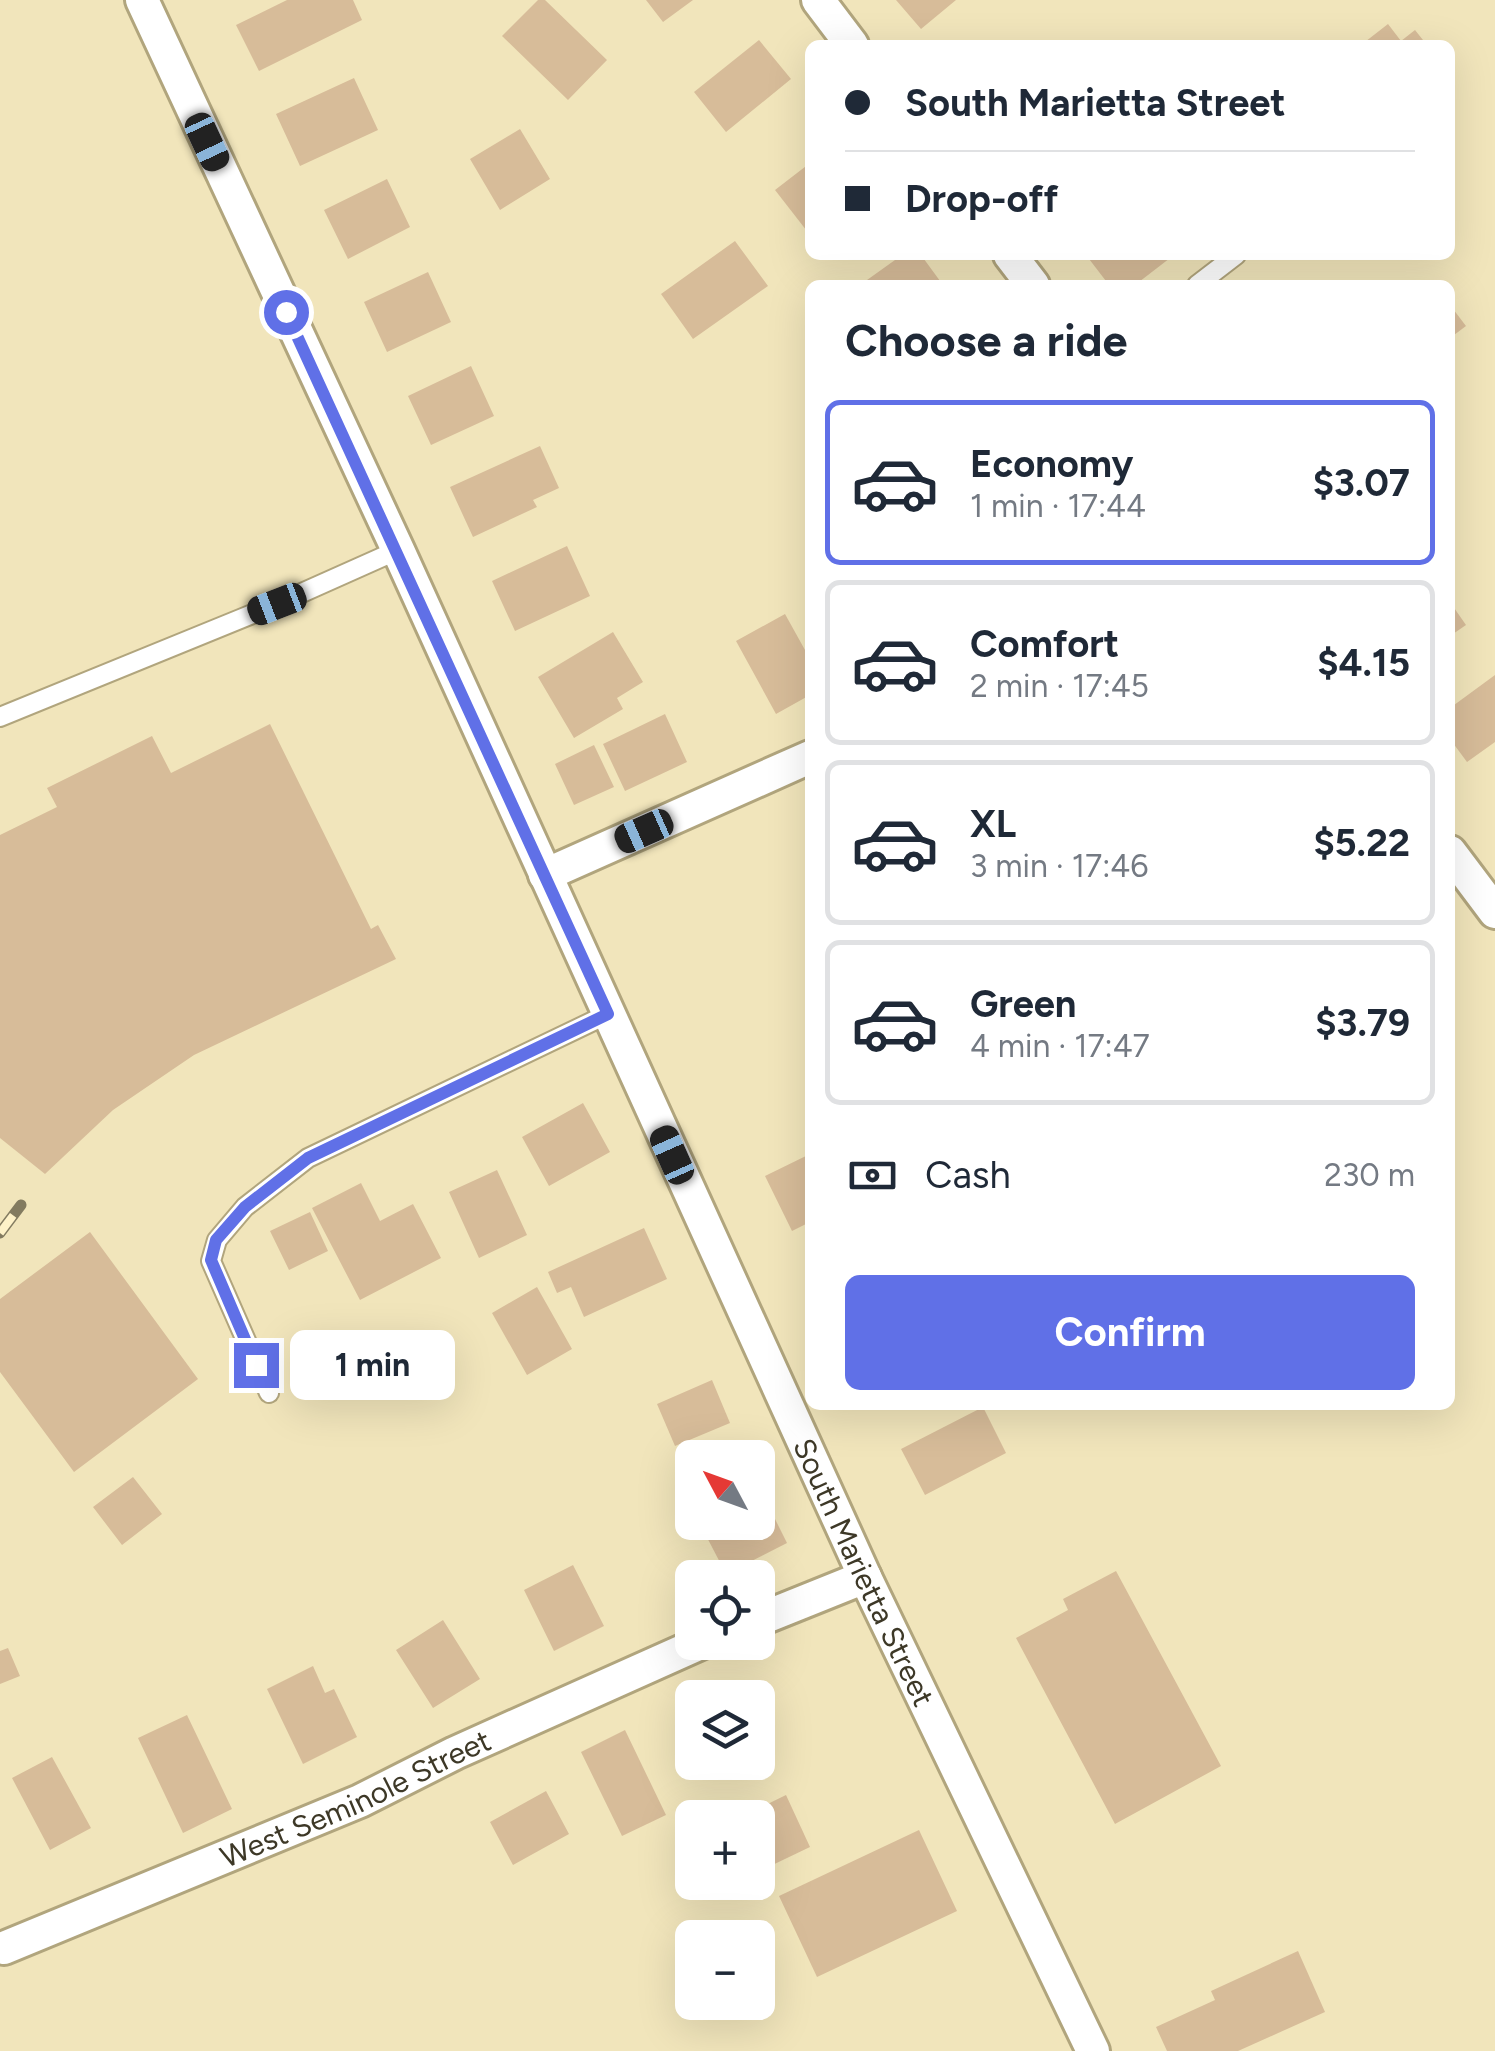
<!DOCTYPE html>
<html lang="en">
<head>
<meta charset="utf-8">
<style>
	body { margin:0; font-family:Figtree,sans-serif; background:#f6f6f7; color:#1f2937; height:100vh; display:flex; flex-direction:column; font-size:38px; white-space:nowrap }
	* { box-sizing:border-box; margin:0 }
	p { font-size:32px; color:#747a83 }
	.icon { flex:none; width:55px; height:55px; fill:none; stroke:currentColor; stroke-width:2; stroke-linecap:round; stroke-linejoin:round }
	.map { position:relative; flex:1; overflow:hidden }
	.drawer { position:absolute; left:805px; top:280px; width:650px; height:1130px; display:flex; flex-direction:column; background:#fff; border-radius:15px; box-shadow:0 10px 40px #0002 }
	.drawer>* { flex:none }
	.guide { position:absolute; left:805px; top:40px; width:650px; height:220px; border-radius:15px; box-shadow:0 10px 40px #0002; display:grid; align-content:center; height:220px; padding:0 40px; background:#fff }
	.needle { width:65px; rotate:311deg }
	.controls { position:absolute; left:675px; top:1440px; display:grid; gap:20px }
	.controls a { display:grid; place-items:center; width:100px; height:100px; border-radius:15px; background:#fff; box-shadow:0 10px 40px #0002; font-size:50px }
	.end { position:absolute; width:45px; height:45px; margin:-22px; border:12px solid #6070e7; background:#fff; box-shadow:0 0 0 5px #fff }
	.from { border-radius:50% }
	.bubble { position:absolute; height:70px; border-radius:15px; background:#fff; box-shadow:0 10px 40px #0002; font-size:32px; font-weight:700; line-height:70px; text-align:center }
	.car { position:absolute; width:30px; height:60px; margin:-30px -15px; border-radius:12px; box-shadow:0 0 8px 2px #0007; background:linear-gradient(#222 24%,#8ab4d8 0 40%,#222 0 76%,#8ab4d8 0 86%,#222 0) }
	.guide b { display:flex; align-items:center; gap:35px; height:95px; font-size:38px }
	.guide b+b { border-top:2px solid #e0e1e3 }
	.guide i { width:25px; height:25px; background:#1f2937 }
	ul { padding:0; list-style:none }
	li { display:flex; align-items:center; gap:30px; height:165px; margin:0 20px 15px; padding:0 20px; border:5px solid #e0e1e3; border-radius:15px }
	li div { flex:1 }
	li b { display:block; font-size:38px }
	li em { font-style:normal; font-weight:700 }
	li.current { border-color:#6070e7 }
	li>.icon { width:90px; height:90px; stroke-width:1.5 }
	h2 { padding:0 40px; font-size:45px; line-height:120px }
	.pay { display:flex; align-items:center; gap:25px; height:110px; padding:0 40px; font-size:38px }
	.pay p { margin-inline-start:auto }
	.primary-button { display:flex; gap:20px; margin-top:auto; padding:20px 40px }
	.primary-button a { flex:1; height:115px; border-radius:15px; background:#6070e7; color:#fff; font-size:40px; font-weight:700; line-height:115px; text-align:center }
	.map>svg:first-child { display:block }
	.building { fill:#d7bc99 }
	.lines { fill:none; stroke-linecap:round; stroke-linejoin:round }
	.service-casing { stroke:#b1a57d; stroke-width:22 }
	.minor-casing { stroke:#b1a57d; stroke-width:38 }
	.service { stroke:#fff; stroke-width:18 }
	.minor { stroke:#fff; stroke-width:32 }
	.rail-casing { stroke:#837b60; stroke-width:11 }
	.rail { stroke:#fef2c8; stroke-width:8; stroke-dasharray:22; stroke-linecap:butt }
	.route { stroke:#6070e7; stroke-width:12 }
	.labels { text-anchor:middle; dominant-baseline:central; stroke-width:10; stroke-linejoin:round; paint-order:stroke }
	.street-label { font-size:30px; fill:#3d3827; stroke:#fef2c8 }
</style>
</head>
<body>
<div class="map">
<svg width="1495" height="2051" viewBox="0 0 1495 2051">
	<rect width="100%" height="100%" fill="#f1e5bb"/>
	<!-- building -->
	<path class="building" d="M 287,0 L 353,0 L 362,20 L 259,71 L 236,25 Z
		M 538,0 L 545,0 L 607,60 L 568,100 L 502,36 Z
		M 646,0 L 693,0 L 663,22 Z
		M 896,0 L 956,0 L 921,29 Z
		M 1388,24 L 1401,41 L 1415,30 L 1427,45 L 1361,45 Z
		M 759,40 L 791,79 L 726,132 L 694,92 Z
		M 354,78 L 378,130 L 300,166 L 276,114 Z
		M 520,129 L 550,179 L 500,210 L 470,159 Z
		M 810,163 L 810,235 L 775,190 Z
		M 387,179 L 410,227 L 348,259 L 324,210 Z
		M 735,241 L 768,286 L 693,339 L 661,294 Z
		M 902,255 L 921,255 L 943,285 L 860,285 Z
		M 1086,255 L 1174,255 L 1135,285 L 1109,285 Z
		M 428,272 L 451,322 L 387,352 L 364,302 Z
		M 1450,305 L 1466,326 L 1450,338 Z
		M 471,366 L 494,416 L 431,445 L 408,396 Z
		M 540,446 L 559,488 L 533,500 L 537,507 L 473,537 L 450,487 Z
		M 567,546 L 590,596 L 515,631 L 492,581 Z
		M 1450,602 L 1466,625 L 1450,636 Z
		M 785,614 L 810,659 L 810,695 L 776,714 L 736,641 Z
		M 613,632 L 643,682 L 617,698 L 623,709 L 574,738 L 538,677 Z
		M 1495,675 L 1495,742 L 1467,762 L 1450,739 L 1450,708 Z
		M 665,714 L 687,762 L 625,791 L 603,744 Z
		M 270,724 L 371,929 L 378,925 L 396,959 L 194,1055 L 113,1110 L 45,1174 L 0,1138 L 0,835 L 57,807 L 47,788 L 152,736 L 171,773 Z
		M 594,745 L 614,787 L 574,805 L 555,764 Z
		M 583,1103 L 610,1152 L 549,1186 L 522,1137 Z
		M 810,1154 L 810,1222 L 792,1231 L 765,1176 Z
		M 497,1170 L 527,1235 L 479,1258 L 449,1192 Z
		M 361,1183 L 380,1221 L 413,1204 L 441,1258 L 360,1300 L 312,1208 Z
		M 310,1212 L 328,1251 L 289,1270 L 270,1231 Z
		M 644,1228 L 667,1279 L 584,1317 L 571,1287 L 557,1293 L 548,1272 Z
		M 90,1232 L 198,1379 L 74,1472 L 0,1372 L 0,1299 Z
		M 537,1287 L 572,1349 L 527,1375 L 492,1313 Z
		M 712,1380 L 730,1423 L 675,1446 L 657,1404 Z
		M 983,1407 L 1006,1453 L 925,1495 L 901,1449 Z
		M 133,1477 L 162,1514 L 122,1545 L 93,1507 Z
		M 762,1493 L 787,1543 L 726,1574 L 700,1524 L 758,1522 L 758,1495 Z
		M 573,1565 L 604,1626 L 554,1651 L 524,1590 Z
		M 1116,1571 L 1221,1766 L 1115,1824 L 1016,1638 L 1068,1610 L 1063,1599 Z
		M 443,1620 L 480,1679 L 433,1708 L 396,1650 Z
		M 8,1648 L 20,1676 L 0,1684 L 0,1651 Z
		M 313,1666 L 325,1693 L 334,1689 L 357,1737 L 303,1764 L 267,1689 Z
		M 187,1715 L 232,1809 L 183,1833 L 138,1738 Z
		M 625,1730 L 666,1815 L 622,1836 L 581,1752 Z
		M 52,1757 L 91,1828 L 50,1850 L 12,1778 Z
		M 546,1791 L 569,1834 L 513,1865 L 490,1822 Z
		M 786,1795 L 810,1847 L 758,1872 L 758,1818 L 739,1818 Z
		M 919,1830 L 957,1911 L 817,1977 L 779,1896 Z
		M 1298,1951 L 1325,2012 L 1238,2051 L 1167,2051 L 1156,2027 L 1215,2000 L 1211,1991 Z"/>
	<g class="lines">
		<defs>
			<path id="service" d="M 1197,285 L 1236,255
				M 0,717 L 277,604 L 398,550
				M 269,1393 L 211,1261 L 217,1240 L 245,1207 L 308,1158 L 608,1014"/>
			<g id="minor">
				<path id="s1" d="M 142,0 L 398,550 L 865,1577 L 1093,2051"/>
				<path d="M 818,0 L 852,45"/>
				<path d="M 1010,255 L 1033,285"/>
				<path d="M 1450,852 L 1495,912"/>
				<path d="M 545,875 L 810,757"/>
				<path d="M 758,1620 L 865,1577"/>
				<path id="s2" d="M 4,1948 L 360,1801 L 455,1753 L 703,1642"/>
			</g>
		</defs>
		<!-- service casing -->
		<use href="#service" class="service-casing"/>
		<!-- minor casing -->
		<use href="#minor" class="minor-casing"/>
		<!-- service -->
		<use href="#service" class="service"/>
		<!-- minor -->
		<use href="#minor" class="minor"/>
		<defs>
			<path id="rail" d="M 0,1233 L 21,1205"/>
		</defs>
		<!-- rail casing -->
		<use href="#rail" class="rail-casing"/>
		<!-- rail -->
		<use href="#rail" class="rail"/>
	</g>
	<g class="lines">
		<!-- route -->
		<path class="route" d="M 256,1365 L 211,1260 L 216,1240 L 245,1207 L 308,1158 L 608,1014 L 286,312"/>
	</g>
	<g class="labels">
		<!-- street labels -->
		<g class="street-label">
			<text stroke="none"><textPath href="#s1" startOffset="1730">South Marietta Street</textPath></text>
			<text stroke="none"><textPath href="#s2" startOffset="382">West Seminole Street</textPath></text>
		</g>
	</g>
</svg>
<div class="controls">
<a><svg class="needle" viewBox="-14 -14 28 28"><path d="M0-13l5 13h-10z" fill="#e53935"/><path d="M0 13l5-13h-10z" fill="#747a83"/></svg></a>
<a><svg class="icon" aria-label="locate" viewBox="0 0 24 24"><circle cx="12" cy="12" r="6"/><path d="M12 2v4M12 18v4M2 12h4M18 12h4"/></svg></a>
<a><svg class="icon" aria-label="layers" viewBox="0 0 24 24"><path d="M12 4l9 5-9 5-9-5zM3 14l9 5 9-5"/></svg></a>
<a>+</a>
<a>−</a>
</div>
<i class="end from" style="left:286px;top:312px"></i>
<i class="end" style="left:256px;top:1365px"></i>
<div class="bubble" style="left:290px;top:1330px;width:165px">1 min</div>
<i class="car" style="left:207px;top:142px;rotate:155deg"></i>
<i class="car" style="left:277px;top:604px;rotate:249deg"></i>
<i class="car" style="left:644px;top:831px;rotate:246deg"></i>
<i class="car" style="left:672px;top:1155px;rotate:336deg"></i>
<div class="guide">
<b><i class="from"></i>South Marietta Street</b>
<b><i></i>Drop-off</b>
</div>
<section class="drawer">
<h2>Choose a ride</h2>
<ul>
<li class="current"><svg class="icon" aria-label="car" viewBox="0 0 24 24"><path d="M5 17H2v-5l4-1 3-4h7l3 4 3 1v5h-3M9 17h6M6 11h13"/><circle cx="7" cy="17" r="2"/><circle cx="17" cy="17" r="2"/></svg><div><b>Economy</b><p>1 min · 17:44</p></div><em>$3.07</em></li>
<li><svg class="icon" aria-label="car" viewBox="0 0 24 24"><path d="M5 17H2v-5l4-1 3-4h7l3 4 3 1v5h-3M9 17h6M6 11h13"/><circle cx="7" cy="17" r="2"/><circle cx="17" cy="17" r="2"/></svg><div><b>Comfort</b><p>2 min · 17:45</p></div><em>$4.15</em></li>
<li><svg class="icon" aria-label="car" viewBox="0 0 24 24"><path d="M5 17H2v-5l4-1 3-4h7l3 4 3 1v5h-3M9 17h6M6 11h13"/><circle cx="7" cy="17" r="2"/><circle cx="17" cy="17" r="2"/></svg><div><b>XL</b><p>3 min · 17:46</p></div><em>$5.22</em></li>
<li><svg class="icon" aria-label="car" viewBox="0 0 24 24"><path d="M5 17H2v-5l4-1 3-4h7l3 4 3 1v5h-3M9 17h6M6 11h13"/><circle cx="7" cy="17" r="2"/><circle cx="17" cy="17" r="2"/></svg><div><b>Green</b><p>4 min · 17:47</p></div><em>$3.79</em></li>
</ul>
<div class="pay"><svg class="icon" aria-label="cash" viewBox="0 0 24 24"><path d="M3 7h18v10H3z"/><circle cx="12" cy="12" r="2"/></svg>Cash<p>230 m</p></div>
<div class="primary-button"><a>Confirm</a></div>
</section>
</div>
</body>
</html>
